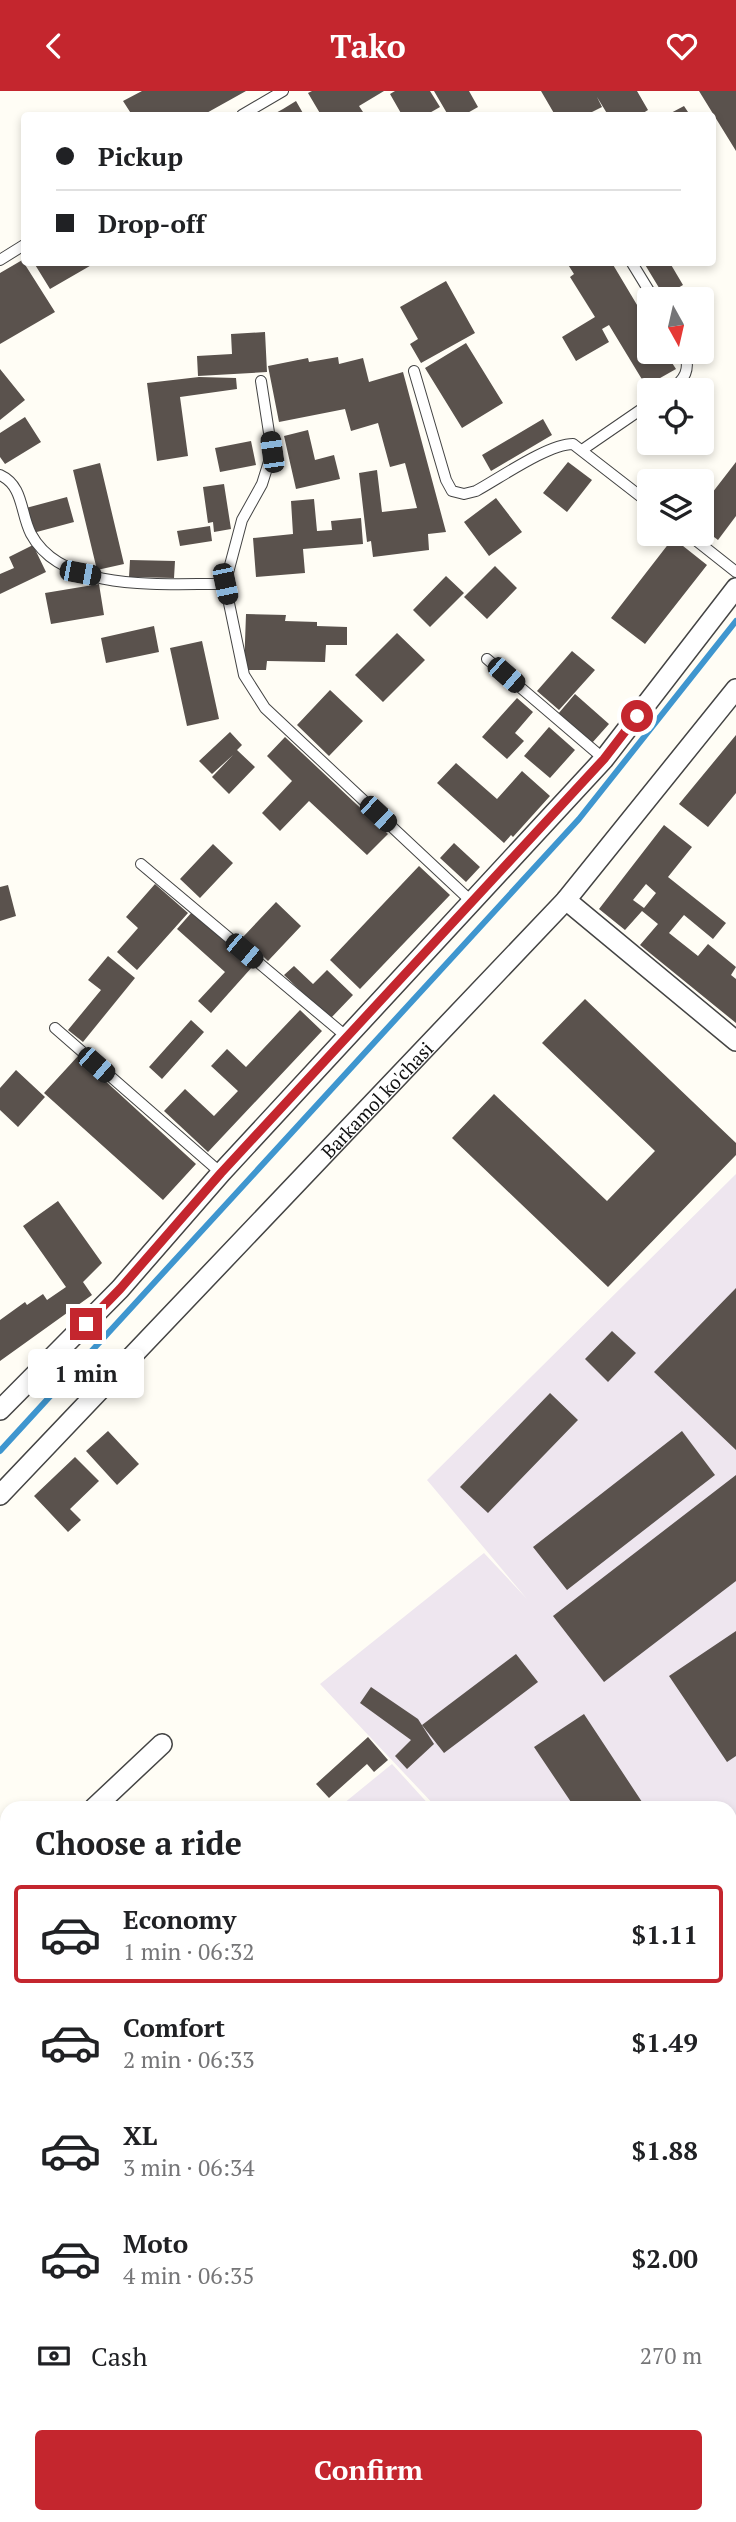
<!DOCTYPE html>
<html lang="en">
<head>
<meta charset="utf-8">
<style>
	body { margin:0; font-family:"PT Serif",serif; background:#f2f2f2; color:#202124; height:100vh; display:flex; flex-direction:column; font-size:26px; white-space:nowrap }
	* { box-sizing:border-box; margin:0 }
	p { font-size:23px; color:#757577 }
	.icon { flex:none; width:38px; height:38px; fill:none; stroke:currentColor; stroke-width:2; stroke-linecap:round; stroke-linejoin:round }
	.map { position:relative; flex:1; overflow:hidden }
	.drawer { position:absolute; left:0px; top:1710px; width:737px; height:723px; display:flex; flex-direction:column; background:#fff; border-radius:21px 21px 0 0; box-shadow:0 4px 10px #0003 }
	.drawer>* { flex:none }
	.hud { position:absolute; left:21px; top:21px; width:695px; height:154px; border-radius:7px; box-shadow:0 4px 10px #0003; display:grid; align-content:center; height:154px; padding:0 35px; background:#fff }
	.needle { width:46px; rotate:172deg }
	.tools { position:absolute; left:637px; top:196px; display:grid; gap:14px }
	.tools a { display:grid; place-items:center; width:77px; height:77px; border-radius:7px; background:#fff; box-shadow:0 4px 10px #0003; font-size:35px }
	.end { position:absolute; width:32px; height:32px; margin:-16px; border:9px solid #c4262e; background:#fff; box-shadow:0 0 0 4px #fff }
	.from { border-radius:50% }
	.bubble { position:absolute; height:49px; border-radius:7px; background:#fff; box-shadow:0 4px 10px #0003; font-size:23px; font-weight:700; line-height:49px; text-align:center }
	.car { position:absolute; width:21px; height:42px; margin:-21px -10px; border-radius:9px; box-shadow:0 0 5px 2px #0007; background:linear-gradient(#222 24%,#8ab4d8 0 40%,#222 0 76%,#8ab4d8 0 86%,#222 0) }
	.hud b { display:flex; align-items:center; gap:24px; height:66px; font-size:26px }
	.hud b+b { border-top:2px solid #e0e0e0 }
	.hud i { width:18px; height:18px; background:#202124 }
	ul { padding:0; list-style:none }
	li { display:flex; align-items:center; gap:21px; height:98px; margin:0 14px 10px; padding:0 21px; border:4px solid transparent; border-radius:7px }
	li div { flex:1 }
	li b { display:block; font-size:26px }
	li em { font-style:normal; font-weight:700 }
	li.on { border-color:#c4262e }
	li>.icon { width:63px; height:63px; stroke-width:1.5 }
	h2 { padding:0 35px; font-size:32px; line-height:84px }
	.pay { display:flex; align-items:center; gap:18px; height:77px; padding:0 35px; font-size:26px }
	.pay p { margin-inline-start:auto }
	.cta { display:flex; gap:14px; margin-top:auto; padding:14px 35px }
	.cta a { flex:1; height:80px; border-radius:7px; background:#c4262e; color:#fff; font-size:28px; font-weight:700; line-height:80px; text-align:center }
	header { display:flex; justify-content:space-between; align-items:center; height:91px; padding:0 35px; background:#c4262e; color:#fff; font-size:32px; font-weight:700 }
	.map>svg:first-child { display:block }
	.industrial { fill:#eee6ef }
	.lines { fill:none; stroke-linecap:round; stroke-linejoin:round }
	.stream { stroke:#3f96cf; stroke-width:6 }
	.building { fill:#5a524d; fill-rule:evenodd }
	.lane-casing { stroke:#444; stroke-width:12 }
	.street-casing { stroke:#444; stroke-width:22 }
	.lane { stroke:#fff; stroke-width:10 }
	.street { stroke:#fff; stroke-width:19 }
	.route { stroke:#c4262e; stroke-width:9 }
	.labels { text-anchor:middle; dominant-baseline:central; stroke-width:7; stroke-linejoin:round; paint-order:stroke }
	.street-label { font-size:19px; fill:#111; stroke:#fff }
</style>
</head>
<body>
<header><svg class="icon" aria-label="back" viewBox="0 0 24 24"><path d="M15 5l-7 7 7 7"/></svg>Tako<svg class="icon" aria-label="heart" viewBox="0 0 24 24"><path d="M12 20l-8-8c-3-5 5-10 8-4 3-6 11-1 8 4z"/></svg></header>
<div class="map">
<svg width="736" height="2431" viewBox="0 0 736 2431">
	<rect width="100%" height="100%" fill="#fffdf5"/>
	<!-- industrial -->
	<path class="industrial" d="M 736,1083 L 736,1890 L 730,1895 L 730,1717 L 437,1717 L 320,1593 L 484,1462 L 527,1508 L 427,1389 Z
		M 392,1673 L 432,1717 L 338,1717 Z
		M 736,1939 L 736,2431 L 0,2431 L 0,1991 L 7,1985 L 7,2426 L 730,2426 L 730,1943 Z"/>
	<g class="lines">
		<!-- stream -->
		<path class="stream" d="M 0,1360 L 579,728 L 736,530"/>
	</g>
	<!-- building -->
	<path class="building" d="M 142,0 L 246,0 L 203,24 L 132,24 L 123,10 Z
		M 312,0 L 384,0 L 359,15 L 365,24 L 321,24 L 308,2 Z
		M 395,0 L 430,0 L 440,16 L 426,24 L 402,24 L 390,3 Z
		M 434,0 L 469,0 L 478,16 L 464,24 L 448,24 Z
		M 541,0 L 637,0 L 648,19 L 640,24 L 608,24 L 597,6 L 602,16 L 586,24 L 555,24 Z
		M 699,0 L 736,0 L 736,60 Z
		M 296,10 L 304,24 L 272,24 L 283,18 Z
		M 684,15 L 690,24 L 667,24 Z
		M 24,168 L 24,172 L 55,221 L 0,253 L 0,182 Z
		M 34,172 L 95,172 L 50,198 Z
		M 567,172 L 612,172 L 649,234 L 649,261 L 665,261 L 676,278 L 646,295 L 609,234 L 602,238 L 609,251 L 576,270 L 562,246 L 595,226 L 570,186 L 574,183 Z
		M 644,172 L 670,172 L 683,194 L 664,205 Z
		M 446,190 L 475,242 L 421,272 L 410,253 L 418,248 L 400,216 Z
		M 265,241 L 267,281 L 198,285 L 197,265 L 232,263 L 231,243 Z
		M 466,252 L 503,312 L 462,337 L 425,277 Z
		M 338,266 L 339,273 L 363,267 L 369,291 L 403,281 L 446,441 L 428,443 L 429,459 L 373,466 L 371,450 L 367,451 L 359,382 L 377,379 L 382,421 L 417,417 L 405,372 L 390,376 L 378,332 L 351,340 L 345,318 L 279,331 L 268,275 L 308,267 L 309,271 Z
		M 0,278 L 25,309 L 0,329 Z
		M 199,286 L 236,287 L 237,298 L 180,306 L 188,365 L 157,370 L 147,292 Z
		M 25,326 L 41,351 L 5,373 L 0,366 L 0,342 Z
		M 543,328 L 552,344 L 491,380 L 482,364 Z
		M 308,339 L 315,369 L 334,364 L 340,388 L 296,398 L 284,345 Z
		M 251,350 L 256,374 L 220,381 L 215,357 Z
		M 568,371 L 592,389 L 567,421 L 543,402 Z
		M 736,371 L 736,425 L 718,449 L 702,437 L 702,415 Z
		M 100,372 L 124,473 L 97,479 L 73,379 Z
		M 224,393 L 231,438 L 214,441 L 213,431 L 208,432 L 203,396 Z
		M 67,406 L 74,431 L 33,442 L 26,417 Z
		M 496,407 L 522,441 L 489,465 L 464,431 Z
		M 314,408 L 317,440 L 332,439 L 331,430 L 361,427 L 363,453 L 303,458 L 305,482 L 256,486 L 253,447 L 293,443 L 291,410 Z
		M 210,435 L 212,450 L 180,455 L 177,440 Z
		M 673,447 L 707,474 L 645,553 L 611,527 Z
		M 33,454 L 46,481 L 0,503 L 0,483 L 14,477 L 9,466 Z
		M 130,469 L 175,470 L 174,487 L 129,486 Z
		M 495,475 L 517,497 L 487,528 L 464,506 Z
		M 446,485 L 464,502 L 430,536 L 413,519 Z
		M 99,493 L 104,524 L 51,533 L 45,502 Z
		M 246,523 L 286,524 L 285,530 L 317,531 L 317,535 L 347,536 L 347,554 L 326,554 L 325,571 L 267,570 L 266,579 L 244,579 Z
		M 154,535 L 159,561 L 106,572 L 101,547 Z
		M 397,542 L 425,569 L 383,611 L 355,584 Z
		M 202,550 L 219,628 L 187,635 L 170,557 Z
		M 572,560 L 595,579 L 559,619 L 537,600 Z
		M 330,599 L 363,630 L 329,665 L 297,634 Z
		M 575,603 L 609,633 L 592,652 L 558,623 Z
		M 517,607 L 533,621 L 515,642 L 524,650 L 507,668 L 482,646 Z
		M 549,636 L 575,659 L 550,687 L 524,665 Z
		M 230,641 L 242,654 L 237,659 L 255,676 L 229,703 L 212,686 L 233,664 L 212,683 L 199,670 Z
		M 736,644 L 736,702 L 708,736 L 679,713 Z
		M 285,646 L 388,743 L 367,764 L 309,710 L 280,740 L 262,722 L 292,690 L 267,665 Z
		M 456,672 L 497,708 L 522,680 L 550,705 L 513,746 L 511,744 L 504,752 L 437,692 Z
		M 664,734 L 692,756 L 668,786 L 726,832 L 713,848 L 684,824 L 669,842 L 698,865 L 708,853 L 736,876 L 731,884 L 736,888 L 736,932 L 640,854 L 658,833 L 642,820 L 625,839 L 599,818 ZM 646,793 L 656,802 L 644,817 L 633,809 Z
		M 454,752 L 480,776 L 466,791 L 440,767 Z
		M 213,753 L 233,772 L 200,807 L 180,788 Z
		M 419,775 L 450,804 L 360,898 L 330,869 Z
		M 155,793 L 188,822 L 137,879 L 117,861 L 138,837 L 126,826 Z
		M 8,794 L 16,825 L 0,830 L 0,796 Z
		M 276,811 L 301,835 L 268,870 L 243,846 Z
		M 192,821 L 253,875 L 211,922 L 198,910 L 225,881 L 177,838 Z
		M 108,865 L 135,887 L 83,951 L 68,939 L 101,899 L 88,889 Z
		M 294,875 L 313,893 L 327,879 L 353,904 L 330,928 L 284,884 Z
		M 585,908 L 736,1052 L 736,1064 L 608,1196 L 452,1047 L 494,1003 L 607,1110 L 655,1060 L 542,952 Z
		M 300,919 L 322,940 L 208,1061 L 164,1020 L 185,998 L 214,1025 L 238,1000 L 211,975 L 227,958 L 246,976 Z
		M 191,929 L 204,941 L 162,988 L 149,976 Z
		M 78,965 L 196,1073 L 163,1109 L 44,1002 Z
		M 16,979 L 45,1006 L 18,1036 L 0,1019 L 0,997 Z
		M 58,1110 L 102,1172 L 83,1191 L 92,1204 L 0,1270 L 0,1229 L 25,1211 L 27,1214 L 43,1203 L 47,1209 L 66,1196 L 23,1135 Z
		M 736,1197 L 736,1359 L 654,1281 Z
		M 612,1240 L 636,1262 L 608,1291 L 585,1268 Z
		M 550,1302 L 578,1329 L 488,1422 L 460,1396 Z
		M 108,1340 L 139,1373 L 117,1394 L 86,1360 Z
		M 682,1340 L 715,1384 L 567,1499 L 533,1456 Z
		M 75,1366 L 99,1390 L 70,1418 L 81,1429 L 68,1441 L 34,1405 Z
		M 736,1384 L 736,1490 L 604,1591 L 553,1525 Z
		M 736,1540 L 736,1665 L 727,1671 L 669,1585 Z
		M 516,1563 L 538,1591 L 444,1662 L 422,1634 Z
		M 371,1596 L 418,1628 L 434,1653 L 407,1678 L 395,1665 L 411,1649 L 360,1612 Z
		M 584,1623 L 646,1717 L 575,1717 L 534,1656 Z
		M 368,1646 L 388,1669 L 374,1681 L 367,1673 L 329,1707 L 316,1693 Z
		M 7,2009 L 7,2054 L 0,2061 L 0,2015 Z
		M 736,2016 L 736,2052 L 730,2058 L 730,2022 Z
		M 736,2058 L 736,2087 L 730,2080 L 730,2063 Z
		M 730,2144 L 736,2152 L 736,2213 L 730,2205 Z
		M 736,2361 L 736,2422 L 724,2431 L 644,2431 L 651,2426 L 730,2426 L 730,2366 Z
		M 148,2426 L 352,2426 L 356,2431 L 141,2431 Z"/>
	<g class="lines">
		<defs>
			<path id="lane" d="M 242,24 L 283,0
				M 0,169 L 24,154
				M 632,172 L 654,208
				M 414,280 L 446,389 L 452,400 L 464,403 L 476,400 C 500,387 548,353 573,353 L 649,412
				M 261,290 L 272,361 L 262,393 L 242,429 L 225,493 L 244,584 L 265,617 L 472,811
				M 670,299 C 685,289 691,278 684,261
				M 582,359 L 649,313
				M 0,384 C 24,395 20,422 31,443 C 63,503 167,492 225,493
				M 688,443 L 736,481
				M 487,568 L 604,668
				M 141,773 L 347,946
				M 55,937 L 221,1082
				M 730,1932 L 736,1928"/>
			<g id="street">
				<path d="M 566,809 L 736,950"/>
				<path d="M 0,1319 L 120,1198 L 221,1082 L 604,668 L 736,497"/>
				<path id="s1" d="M 0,1404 L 566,809 L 736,598"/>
				<path d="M 94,1717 L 162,1653"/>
				<path d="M 0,1804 L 7,1798"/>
				<path d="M 85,2431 L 92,2426"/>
			</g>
		</defs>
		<!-- lane casing -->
		<use href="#lane" class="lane-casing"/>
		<!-- street casing -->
		<use href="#street" class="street-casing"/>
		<!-- lane -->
		<use href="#lane" class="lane"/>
		<!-- street -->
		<use href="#street" class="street"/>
	</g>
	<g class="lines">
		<!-- route -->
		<path class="route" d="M 86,1233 L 120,1198 L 221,1082 L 604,668 L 637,625"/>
	</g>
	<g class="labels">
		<!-- street labels -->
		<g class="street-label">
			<text stroke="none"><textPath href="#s1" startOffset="546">Barkamol ko'chasi</textPath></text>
		</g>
	</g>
</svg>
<div class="tools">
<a><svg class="needle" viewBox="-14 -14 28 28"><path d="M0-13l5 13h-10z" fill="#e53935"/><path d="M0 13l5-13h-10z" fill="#757577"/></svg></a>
<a><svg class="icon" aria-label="locate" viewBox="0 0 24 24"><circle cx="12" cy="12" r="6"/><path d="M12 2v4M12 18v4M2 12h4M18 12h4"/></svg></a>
<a><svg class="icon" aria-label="layers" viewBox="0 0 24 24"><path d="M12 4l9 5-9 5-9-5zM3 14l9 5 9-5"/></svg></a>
</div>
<i class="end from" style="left:637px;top:625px"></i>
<i class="end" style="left:86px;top:1233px"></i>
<div class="bubble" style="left:28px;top:1258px;width:116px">1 min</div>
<i class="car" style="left:272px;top:361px;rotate:352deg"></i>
<i class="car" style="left:80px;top:482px;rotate:101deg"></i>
<i class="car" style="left:225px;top:493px;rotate:168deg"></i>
<i class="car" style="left:506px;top:584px;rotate:131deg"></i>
<i class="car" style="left:378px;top:723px;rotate:133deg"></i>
<i class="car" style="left:244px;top:860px;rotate:130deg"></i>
<i class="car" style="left:96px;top:974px;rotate:131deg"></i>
<div class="hud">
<b><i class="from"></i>Pickup</b>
<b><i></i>Drop-off</b>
</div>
<section class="drawer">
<h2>Choose a ride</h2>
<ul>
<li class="on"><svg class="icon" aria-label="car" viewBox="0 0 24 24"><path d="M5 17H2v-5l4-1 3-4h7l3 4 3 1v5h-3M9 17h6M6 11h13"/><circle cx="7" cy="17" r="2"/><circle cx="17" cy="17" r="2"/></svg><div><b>Economy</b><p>1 min · 06:32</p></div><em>$1.11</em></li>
<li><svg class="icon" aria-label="car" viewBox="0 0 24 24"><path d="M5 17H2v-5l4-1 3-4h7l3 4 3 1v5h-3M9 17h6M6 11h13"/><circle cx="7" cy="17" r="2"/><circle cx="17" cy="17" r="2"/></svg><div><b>Comfort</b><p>2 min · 06:33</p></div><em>$1.49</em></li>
<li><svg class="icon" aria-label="car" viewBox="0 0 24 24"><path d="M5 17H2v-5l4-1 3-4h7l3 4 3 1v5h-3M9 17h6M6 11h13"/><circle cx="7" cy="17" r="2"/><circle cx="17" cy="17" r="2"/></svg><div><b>XL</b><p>3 min · 06:34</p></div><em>$1.88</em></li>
<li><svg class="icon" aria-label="car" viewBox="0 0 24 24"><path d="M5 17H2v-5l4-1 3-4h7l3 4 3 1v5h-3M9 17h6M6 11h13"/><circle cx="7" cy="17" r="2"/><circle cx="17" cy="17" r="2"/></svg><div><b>Moto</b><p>4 min · 06:35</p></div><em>$2.00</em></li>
</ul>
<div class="pay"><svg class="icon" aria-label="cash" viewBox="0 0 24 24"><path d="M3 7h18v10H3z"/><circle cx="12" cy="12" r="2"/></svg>Cash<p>270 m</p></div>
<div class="cta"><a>Confirm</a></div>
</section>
</div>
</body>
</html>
